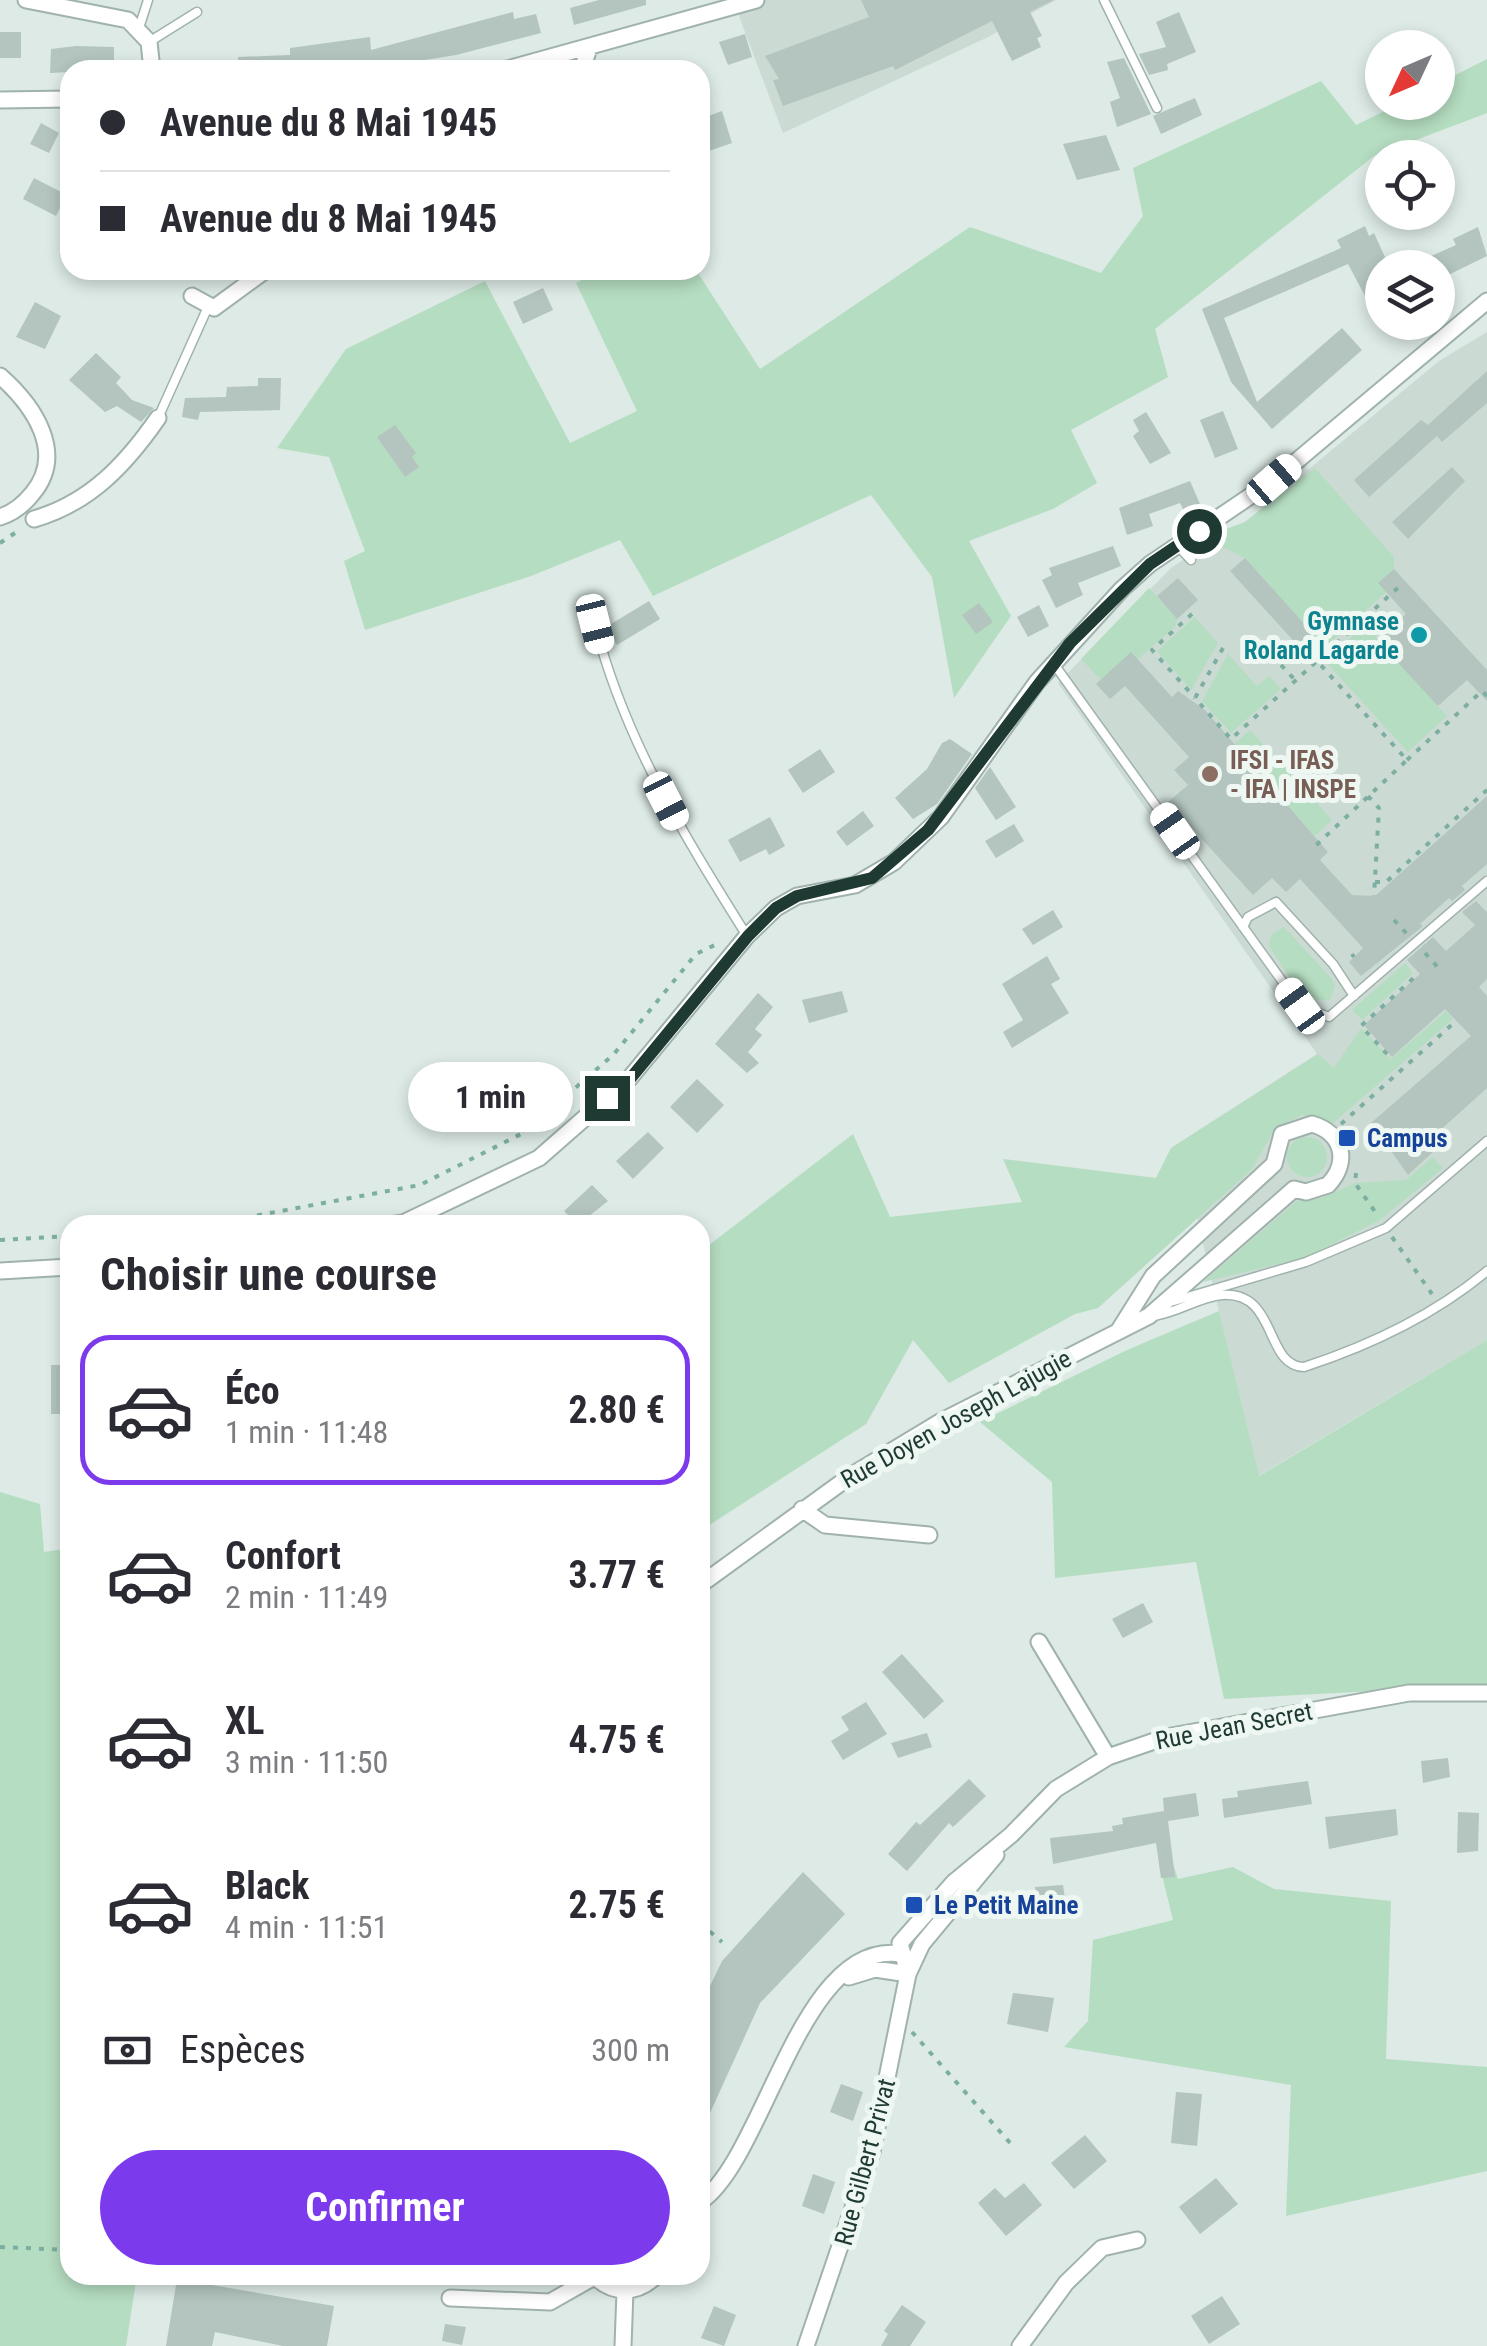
<!DOCTYPE html>
<html lang="fr">
<head>
<meta charset="utf-8">
<style>
	body { margin:0; font-family:"Roboto Condensed",sans-serif; background:#f7f7f7; color:#2b2b33; height:100vh; display:flex; flex-direction:column; font-size:38px; white-space:nowrap }
	* { box-sizing:border-box; margin:0 }
	p { font-size:32px; color:#7c7c81 }
	.icon { flex:none; width:55px; height:55px; fill:none; stroke:currentColor; stroke-width:2; stroke-linecap:round; stroke-linejoin:round }
	.map { position:relative; flex:1; overflow:hidden }
	.details { position:absolute; left:60px; top:1215px; width:650px; height:1070px; display:flex; flex-direction:column; background:#fff; border-radius:30px; box-shadow:0 5px 15px #0003 }
	.details>* { flex:none }
	.hud { position:absolute; left:60px; top:60px; width:650px; height:220px; border-radius:30px; box-shadow:0 5px 15px #0003; display:grid; align-content:center; height:220px; padding:0 40px; background:#fff }
	.needle { width:65px; rotate:226deg }
	.tools { position:absolute; left:1365px; top:30px; display:grid; gap:20px }
	.tools a { display:grid; place-items:center; width:90px; height:90px; border-radius:50%; background:#fff; box-shadow:0 5px 15px #0003; font-size:50px }
	.end { position:absolute; width:45px; height:45px; margin:-22px; border:12px solid #1e3a33; background:#fff; box-shadow:0 0 0 5px #fff }
	.from { border-radius:50% }
	.bubble { position:absolute; height:70px; border-radius:35px; background:#fff; box-shadow:0 5px 15px #0003; font-size:32px; font-weight:700; line-height:70px; text-align:center }
	.car { position:absolute; width:30px; height:60px; margin:-30px -15px; border-radius:12px; box-shadow:0 0 8px 2px #0007; background:linear-gradient(#fff 24%,#345 0 40%,#fff 0 76%,#345 0 86%,#fff 0) }
	.hud b { display:flex; align-items:center; gap:35px; height:95px; font-size:38px }
	.hud b+b { border-top:2px solid #e1e1e2 }
	.hud i { width:25px; height:25px; background:#2b2b33 }
	ul { padding:0; list-style:none }
	li { display:flex; align-items:center; gap:30px; height:150px; margin:0 20px 15px; padding:0 20px; border:5px solid transparent; border-radius:30px }
	li div { flex:1 }
	li b { display:block; font-size:38px }
	li em { font-style:normal; font-weight:700 }
	li.selected { border-color:#7c3aed }
	li>.icon { width:90px; height:90px; stroke-width:1.5 }
	h2 { padding:0 40px; font-size:45px; line-height:120px }
	.pay { display:flex; align-items:center; gap:25px; height:110px; padding:0 40px; font-size:38px }
	.pay p { margin-inline-start:auto }
	.button { display:flex; gap:20px; margin-top:auto; padding:20px 40px }
	.button a { flex:1; height:115px; border-radius:60px; background:#7c3aed; color:#fff; font-size:40px; font-weight:700; line-height:115px; text-align:center }
	.map>svg:first-child { display:block }
	.built { fill:#ccdad4 }
	.green { fill:#b5ddc1 }
	.building { fill:#b3c5be }
	.lines { fill:none; stroke-linecap:round; stroke-linejoin:round }
	.service-casing { stroke:#a0b2ac; stroke-width:11 }
	.minor-casing { stroke:#a0b2ac; stroke-width:19 }
	.path { stroke:#7cafa1; stroke-width:4; stroke-dasharray:5 8; stroke-linecap:butt }
	.service { stroke:#fff; stroke-width:8 }
	.minor { stroke:#fff; stroke-width:15 }
	.route { stroke:#1e3a33; stroke-width:12 }
	.culture-dot { fill:#0f9aa8; stroke:#eef7f2; stroke-width:4 }
	.education-dot { fill:#8d6e63; stroke:#eef7f2; stroke-width:4 }
	.transit-dot { fill:#1a4fb4; stroke:#eef7f2; stroke-width:4 }
	.labels { text-anchor:middle; dominant-baseline:central; stroke-width:10; stroke-linejoin:round; paint-order:stroke }
	.culture-label { font-size:25px; font-weight:bold; fill:#0d838f; stroke:#eef7f2; text-anchor:end }
	.education-label { font-size:25px; font-weight:bold; fill:#785e54; stroke:#eef7f2; text-anchor:start }
	.transit-label { font-size:25px; font-weight:bold; fill:#164399; stroke:#eef7f2; text-anchor:start }
	.street-label { font-size:25px; fill:#1e3a33; stroke:#eef7f2 }
</style>
</head>
<body>
<div class="map">
<svg width="1487" height="2346" viewBox="0 0 1487 2346">
	<rect width="100%" height="100%" fill="#ddeae5"/>
	<!-- built -->
	<path class="built" d="M 733,0 L 1056,0 L 986,38 L 783,133 Z
		M 1487,332 L 1487,1340 L 1258,1476 L 1192,1197 L 1171,1148 L 1317,1054 L 1058,683 L 1172,567 L 1245,522 L 1439,361 Z"/>
	<!-- green -->
	<path class="green" d="M 1487,59 L 1487,113 L 1374,156 L 1155,329 L 1168,377 L 1071,430 L 1097,483 L 1053,509 L 969,541 L 1011,616 L 954,698 L 932,577 L 871,495 L 653,596 L 620,540 L 531,576 L 365,630 L 344,561 L 365,551 L 329,457 L 277,448 L 346,349 L 485,281 L 570,443 L 637,411 L 576,283 L 600,270 L 696,270 L 760,369 L 970,227 L 1101,273 L 1143,216 L 1133,168 L 1321,81 L 1356,125 L 1401,103 L 1438,102 L 1438,84 Z
		M 1315,468 L 1394,557 L 1394,569 L 1402,578 L 1325,647 L 1245,558 L 1212,542 L 1221,531 L 1245,522 Z
		M 1149,588 L 1177,619 L 1175,627 L 1138,659 L 1101,680 L 1081,659 Z
		M 1195,617 L 1218,643 L 1191,690 L 1157,651 Z
		M 1365,625 L 1447,716 L 1408,752 L 1325,661 Z
		M 1228,654 L 1257,686 L 1269,676 L 1281,689 L 1231,733 L 1202,701 Z
		M 1250,730 L 1332,820 L 1315,836 L 1233,745 Z
		M 1284,927 L 1331,978 L 1335,986 L 1330,1000 C 1301,1005 1283,966 1269,946 L 1271,935 Z
		M 1405,963 L 1413,973 L 1362,1020 L 1352,1010 Z
		M 1446,1011 L 1453,1019 L 1332,1124 L 1302,1115 L 1276,1127 L 1251,1170 L 1098,1308 L 1075,1314 L 949,1383 L 913,1340 L 866,1424 L 700,1531 L 700,1252 L 853,1134 L 890,1217 L 1022,1202 L 1003,1159 L 1156,1178 L 1171,1148 L 1318,1054 L 1334,1068 L 1361,1028 L 1391,1059 Z
		M1287 1157a20 20 0 1 1 40 0a20 20 0 1 1-40 0Z
		M 1433,1157 L 1443,1168 L 1380,1220 L 1304,1258 L 1203,1282 L 1297,1201 L 1322,1198 L 1355,1183 L 1406,1180 Z
		M 1219,1311 L 1259,1476 L 1487,1340 L 1487,1685 L 1224,1699 L 1196,1562 L 1055,1578 L 1052,1482 L 980,1422 L 1127,1350 Z
		M 0,1492 L 40,1504 L 44,1552 L 70,1548 L 70,2275 L 137,2275 L 126,2346 L 0,2346 Z
		M 1172,1861 L 1178,1879 L 1233,1867 L 1274,1889 L 1391,1901 L 1386,2059 L 1487,2067 L 1487,2171 L 1286,2216 L 1291,2085 L 1064,2047 L 1088,2021 L 1093,1940 L 1173,1920 L 1159,1863 Z"/>
	<!-- building -->
	<path class="building" d="M 599,0 L 646,0 L 646,5 L 574,25 L 570,8 Z
		M 861,0 L 1054,0 L 1030,12 L 1042,36 L 1037,38 L 1041,47 L 1012,61 L 992,21 L 895,70 L 893,66 L 783,106 L 773,80 L 779,79 L 765,56 L 869,17 Z
		M 513,12 L 514,19 L 536,14 L 541,33 L 456,55 L 362,70 L 238,70 L 238,57 L 290,55 L 290,48 L 370,37 L 371,50 Z
		M 1179,12 L 1196,52 L 1167,64 L 1168,70 L 1149,75 L 1139,54 L 1166,47 L 1156,22 Z
		M 0,32 L 21,32 L 21,58 L 0,58 Z
		M 745,34 L 752,57 L 728,65 L 719,42 Z
		M 76,46 L 114,47 L 114,70 L 50,73 L 51,49 Z
		M 1124,58 L 1151,114 L 1117,127 L 1110,102 L 1120,98 L 1107,62 Z
		M 1195,98 L 1202,115 L 1161,134 L 1153,116 Z
		M 722,111 L 732,143 L 700,154 L 700,119 Z
		M 41,123 L 59,133 L 49,153 L 30,144 Z
		M 1106,135 L 1120,170 L 1077,180 L 1063,144 Z
		M 34,178 L 67,195 L 56,216 L 23,199 Z
		M 1365,226 L 1369,236 L 1374,233 L 1390,268 L 1382,268 L 1382,328 L 1348,264 L 1224,318 L 1257,402 L 1342,328 L 1362,350 L 1272,429 L 1231,382 L 1202,309 L 1341,248 L 1337,240 Z
		M 1478,227 L 1487,256 L 1440,279 L 1429,257 L 1456,245 L 1453,239 Z
		M 543,288 L 553,310 L 523,324 L 513,302 Z
		M 35,302 L 61,316 L 45,349 L 16,337 Z
		M 96,353 L 121,377 L 116,383 L 132,400 L 154,408 L 141,422 L 117,406 L 105,412 L 69,380 Z
		M 1487,371 L 1487,403 L 1442,442 L 1437,436 L 1369,497 L 1354,480 L 1421,420 L 1428,425 Z
		M 258,378 L 281,378 L 280,410 L 200,412 L 198,420 L 182,417 L 185,398 L 226,397 L 227,387 L 258,386 Z
		M 1223,411 L 1238,449 L 1215,458 L 1200,420 Z
		M 1146,412 L 1171,453 L 1150,464 L 1133,436 L 1139,431 L 1133,420 Z
		M 395,425 L 416,453 L 412,457 L 419,467 L 405,477 L 377,437 Z
		M 1452,467 L 1465,481 L 1408,539 L 1392,522 Z
		M 1190,481 L 1200,504 L 1184,511 L 1180,503 L 1149,514 L 1153,526 L 1127,535 L 1119,508 Z
		M 1113,546 L 1121,566 L 1078,583 L 1083,595 L 1056,608 L 1042,580 L 1052,575 L 1049,568 Z
		M 1245,558 L 1325,647 L 1311,660 L 1230,571 Z
		M 1394,569 L 1487,670 L 1487,701 L 1467,680 L 1438,706 L 1377,640 L 1406,614 L 1378,583 Z
		M 1178,578 L 1198,600 L 1177,619 L 1157,596 Z
		M 649,601 L 660,619 L 617,645 L 606,627 Z
		M 979,603 L 993,622 L 976,634 L 962,615 Z
		M 1039,605 L 1049,626 L 1028,637 L 1017,617 Z
		M 1131,652 L 1172,697 L 1178,691 L 1205,710 L 1328,852 L 1320,860 L 1352,895 L 1375,896 L 1487,796 L 1487,864 L 1462,886 L 1465,890 L 1452,901 L 1449,898 L 1420,924 L 1423,926 L 1361,976 L 1349,962 L 1363,948 L 1300,879 L 1286,892 L 1272,878 L 1253,895 L 1168,802 L 1188,785 L 1174,770 L 1189,757 L 1125,686 L 1110,699 L 1096,684 Z
		M 950,739 L 972,754 L 937,804 L 913,819 L 895,798 L 927,769 L 942,743 Z
		M 820,749 L 835,772 L 803,793 L 788,770 Z
		M 990,767 L 1016,807 L 996,820 L 975,788 Z
		M 863,811 L 874,826 L 847,846 L 836,832 Z
		M 770,817 L 785,846 L 769,855 L 766,849 L 740,862 L 728,840 Z
		M 1014,824 L 1024,841 L 996,858 L 985,841 Z
		M 1476,901 L 1487,912 L 1487,979 L 1479,987 L 1487,996 L 1487,1088 L 1426,1143 L 1434,1151 L 1408,1175 L 1371,1123 L 1471,1036 L 1445,1009 L 1392,1057 L 1364,1025 L 1420,974 L 1407,960 L 1433,937 L 1446,951 L 1475,925 L 1462,912 Z
		M 1053,910 L 1063,927 L 1033,945 L 1022,929 Z
		M 1047,956 L 1060,979 L 1051,984 L 1069,1013 L 1012,1048 L 1003,1032 L 1023,1020 L 1002,984 Z
		M 842,991 L 848,1012 L 809,1023 L 802,1000 Z
		M 758,993 L 773,1007 L 755,1029 L 762,1035 L 748,1052 L 759,1063 L 747,1073 L 715,1044 Z
		M 697,1079 L 724,1105 L 697,1133 L 670,1107 Z
		M 648,1132 L 664,1148 L 633,1179 L 616,1161 Z
		M 592,1185 L 608,1201 L 578,1225 L 564,1211 Z
		M 51,1365 L 70,1365 L 70,1414 L 51,1414 Z
		M 1143,1603 L 1153,1622 L 1123,1638 L 1112,1619 Z
		M 902,1654 L 944,1701 L 924,1719 L 882,1672 Z
		M 866,1702 L 887,1734 L 843,1760 L 831,1741 L 849,1730 L 841,1717 Z
		M 927,1733 L 932,1747 L 898,1758 L 891,1743 Z
		M 1448,1758 L 1450,1777 L 1423,1783 L 1421,1761 Z
		M 969,1779 L 986,1796 L 953,1827 L 949,1823 L 907,1871 L 888,1854 L 916,1822 L 920,1825 Z
		M 1308,1781 L 1312,1804 L 1224,1818 L 1222,1799 L 1238,1797 L 1237,1791 Z
		M 1196,1793 L 1199,1816 L 1168,1821 L 1175,1877 L 1161,1878 L 1156,1843 L 1053,1864 L 1050,1838 L 1113,1831 L 1112,1826 L 1123,1824 L 1122,1818 L 1164,1811 L 1163,1798 Z
		M 1396,1809 L 1398,1835 L 1329,1849 L 1325,1817 Z
		M 1458,1812 L 1479,1813 L 1478,1851 L 1457,1853 Z
		M 803,1872 L 845,1914 L 760,2003 L 700,2135 L 700,2007 L 722,1961 Z
		M 1063,1885 L 1067,1913 L 1039,1916 L 1035,1887 Z
		M 1013,1993 L 1054,1998 L 1048,2032 L 1007,2024 Z
		M 841,2084 L 863,2092 L 853,2121 L 830,2112 Z
		M 1176,2092 L 1202,2094 L 1197,2146 L 1171,2143 Z
		M 1085,2135 L 1107,2161 L 1074,2189 L 1051,2163 Z
		M 813,2174 L 835,2182 L 824,2214 L 802,2206 Z
		M 1216,2178 L 1238,2204 L 1200,2234 L 1179,2207 Z
		M 1024,2183 L 1042,2205 L 1006,2236 L 978,2203 L 995,2188 L 1005,2198 Z
		M 177,2279 L 334,2306 L 327,2346 L 283,2346 L 215,2332 L 212,2346 L 166,2346 Z
		M 1222,2296 L 1240,2324 L 1209,2344 L 1191,2316 Z
		M 902,2305 L 926,2322 L 910,2346 L 881,2346 L 888,2334 L 884,2331 Z
		M 714,2306 L 736,2315 L 724,2346 L 701,2338 Z
		M 445,2324 L 466,2327 L 462,2345 L 442,2341 Z"/>
	<g class="lines">
		<defs>
			<path id="service" d="M 1104,0 L 1157,108
				M 139,28 L 148,0
				M 149,42 L 197,12
				M 158,418 L 207,309
				M 1177,545 L 1191,560
				M 595,624 C 624,739 685,837 747,936
				M 1054,664 L 1300,1006 L 1329,1017 L 1487,881
				M 1243,927 L 1248,917 L 1276,902 L 1333,964 L 1354,996
				M 1174,1301 L 1306,1262 L 1386,1228 L 1487,1141
				M 1153,1316 C 1178,1313 1198,1297 1222,1295 C 1278,1291 1264,1366 1304,1367 C 1371,1345 1433,1316 1487,1271"/>
			<path id="minor" d="M 26,0 L 128,20 L 149,42 L 152,70
				M 504,70 L 756,0
				M 582,70 L 589,48
				M 0,100 L 70,99
				M 192,296 L 214,308 L 266,270
				M 0,376 C 33,405 67,453 32,494 C 24,504 13,513 0,517
				M 34,519 C 90,503 126,464 158,418
				M 390,1225 L 403,1223 L 539,1158 L 629,1079 L 747,936 L 776,908 L 797,896 L 855,885 L 894,862 L 941,817 L 1037,682 L 1122,589 L 1150,564 L 1274,480 L 1487,301
				M 0,1271 L 70,1267
				M 802,1509 L 825,1525 L 929,1535
				M 700,1585 L 849,1477 L 940,1422 L 1149,1316 L 1294,1189 L 1306,1192 L 1328,1185 C 1350,1162 1343,1133 1312,1124 L 1282,1134 L 1274,1164 L 1153,1276 L 1119,1330
				M 1039,1642 L 1108,1757
				M 908,1974 L 900,1943 L 954,1882 L 1011,1835 L 1056,1789 L 1108,1757 L 1166,1737 L 1409,1693 L 1487,1693
				M 849,1977 L 875,1969 L 908,1974
				M 700,2202 C 765,2159 800,1938 901,1954
				M 593,2275 C 613,2295 637,2295 657,2275
				M 450,2298 L 550,2302 L 594,2277
				M 623,2346 L 625,2291
				M 806,2346 L 872,2152 L 908,1974 L 922,1944 L 996,1855
				M 1020,2346 L 1066,2283 L 1102,2248 L 1137,2240"/>
		</defs>
		<!-- service casing -->
		<use href="#service" class="service-casing"/>
		<!-- minor casing -->
		<use href="#minor" class="minor-casing"/>
		<!-- path -->
		<path class="path" d="M 0,543 L 21,529
			M 1192,614 L 1152,650 L 1195,698
			M 1223,648 L 1195,698 L 1231,739 L 1317,661 L 1407,760 L 1311,850
			M 1317,661 L 1401,585
			M 1281,665 L 1295,680
			M 1407,760 L 1482,691 L 1487,696
			M 1368,796 L 1379,808 L 1374,896
			M 1375,882 L 1386,882 L 1487,790
			M 1394,920 L 1408,935
			M 1425,953 L 1442,972
			M 1352,954 L 1354,957
			M 1387,1054 L 1361,1026 L 1419,973
			M 1341,1124 L 1456,1021
			M 1356,1173 L 1355,1183 L 1378,1216
			M 206,1225 L 420,1185 L 525,1132 L 614,1054 L 696,954 L 717,944
			M 1392,1237 L 1432,1294
			M 0,1240 L 70,1236
			M 700,1923 L 722,1942
			M 912,2032 L 1011,2144
			M 0,2247 L 70,2250
			M 448,2275 L 529,2275 L 553,2280"/>
		<!-- service -->
		<use href="#service" class="service"/>
		<!-- minor -->
		<use href="#minor" class="minor"/>
	</g>
	<g class="lines">
		<!-- route -->
		<path class="route" d="M 607,1098 L 630,1079 L 748,936 L 776,908 L 797,896 L 872,878 L 928,830 L 1070,643 L 1150,564 L 1199,531"/>
	</g>
	<!-- markers -->
	<circle class="culture-dot" cx="1419" cy="635" r="10"/>
	<circle class="education-dot" cx="1210" cy="774" r="10"/>
	<g class="transit-dot">
		<rect x="1337" y="1128" width="20" height="20" rx="5"/>
		<rect x="904" y="1895" width="20" height="20" rx="5"/>
	</g>
	<g class="labels">
		<!-- culture labels -->
		<g class="culture-label">
			<text x="1399" y="621">Gymnase<tspan x="1399" dy="29">Roland Lagarde</tspan></text>
		</g>
		<!-- education labels -->
		<g class="education-label">
			<text x="1230" y="760">IFSI - IFAS<tspan x="1230" dy="29">- IFA | INSPE</tspan></text>
		</g>
		<!-- transit labels -->
		<g class="transit-label">
			<text x="1367" y="1138">Campus</text>
			<text x="934" y="1905">Le Petit Maine</text>
		</g>
		<!-- street labels -->
		<g class="street-label">
			<text transform="translate(956 1419) rotate(-29)">Rue Doyen Joseph Lajugie</text>
			<text transform="translate(1234 1726) rotate(-11)">Rue Jean Secret</text>
			<text transform="translate(865 2162) rotate(-75)">Rue Gilbert Privat</text>
		</g>
	</g>
</svg>
<div class="tools">
<a><svg class="needle" viewBox="-14 -14 28 28"><path d="M0-13l5 13h-10z" fill="#e53935"/><path d="M0 13l5-13h-10z" fill="#7c7c81"/></svg></a>
<a><svg class="icon" aria-label="locate" viewBox="0 0 24 24"><circle cx="12" cy="12" r="6"/><path d="M12 2v4M12 18v4M2 12h4M18 12h4"/></svg></a>
<a><svg class="icon" aria-label="layers" viewBox="0 0 24 24"><path d="M12 4l9 5-9 5-9-5zM3 14l9 5 9-5"/></svg></a>
</div>
<i class="end from" style="left:1199px;top:531px"></i>
<i class="end" style="left:607px;top:1098px"></i>
<div class="bubble" style="left:408px;top:1062px;width:165px">1 min</div>
<i class="car" style="left:1274px;top:480px;rotate:49deg"></i>
<i class="car" style="left:595px;top:624px;rotate:166deg"></i>
<i class="car" style="left:666px;top:801px;rotate:153deg"></i>
<i class="car" style="left:1175px;top:831px;rotate:325deg"></i>
<i class="car" style="left:1300px;top:1006px;rotate:324deg"></i>
<div class="hud">
<b><i class="from"></i>Avenue du 8 Mai 1945</b>
<b><i></i>Avenue du 8 Mai 1945</b>
</div>
<section class="details">
<h2>Choisir une course</h2>
<ul>
<li class="selected"><svg class="icon" aria-label="car" viewBox="0 0 24 24"><path d="M5 17H2v-5l4-1 3-4h7l3 4 3 1v5h-3M9 17h6M6 11h13"/><circle cx="7" cy="17" r="2"/><circle cx="17" cy="17" r="2"/></svg><div><b>Éco</b><p>1 min · 11:48</p></div><em>2.80 €</em></li>
<li><svg class="icon" aria-label="car" viewBox="0 0 24 24"><path d="M5 17H2v-5l4-1 3-4h7l3 4 3 1v5h-3M9 17h6M6 11h13"/><circle cx="7" cy="17" r="2"/><circle cx="17" cy="17" r="2"/></svg><div><b>Confort</b><p>2 min · 11:49</p></div><em>3.77 €</em></li>
<li><svg class="icon" aria-label="car" viewBox="0 0 24 24"><path d="M5 17H2v-5l4-1 3-4h7l3 4 3 1v5h-3M9 17h6M6 11h13"/><circle cx="7" cy="17" r="2"/><circle cx="17" cy="17" r="2"/></svg><div><b>XL</b><p>3 min · 11:50</p></div><em>4.75 €</em></li>
<li><svg class="icon" aria-label="car" viewBox="0 0 24 24"><path d="M5 17H2v-5l4-1 3-4h7l3 4 3 1v5h-3M9 17h6M6 11h13"/><circle cx="7" cy="17" r="2"/><circle cx="17" cy="17" r="2"/></svg><div><b>Black</b><p>4 min · 11:51</p></div><em>2.75 €</em></li>
</ul>
<div class="pay"><svg class="icon" aria-label="cash" viewBox="0 0 24 24"><path d="M3 7h18v10H3z"/><circle cx="12" cy="12" r="2"/></svg>Espèces<p>300 m</p></div>
<div class="button"><a>Confirmer</a></div>
</section>
</div>
</body>
</html>
